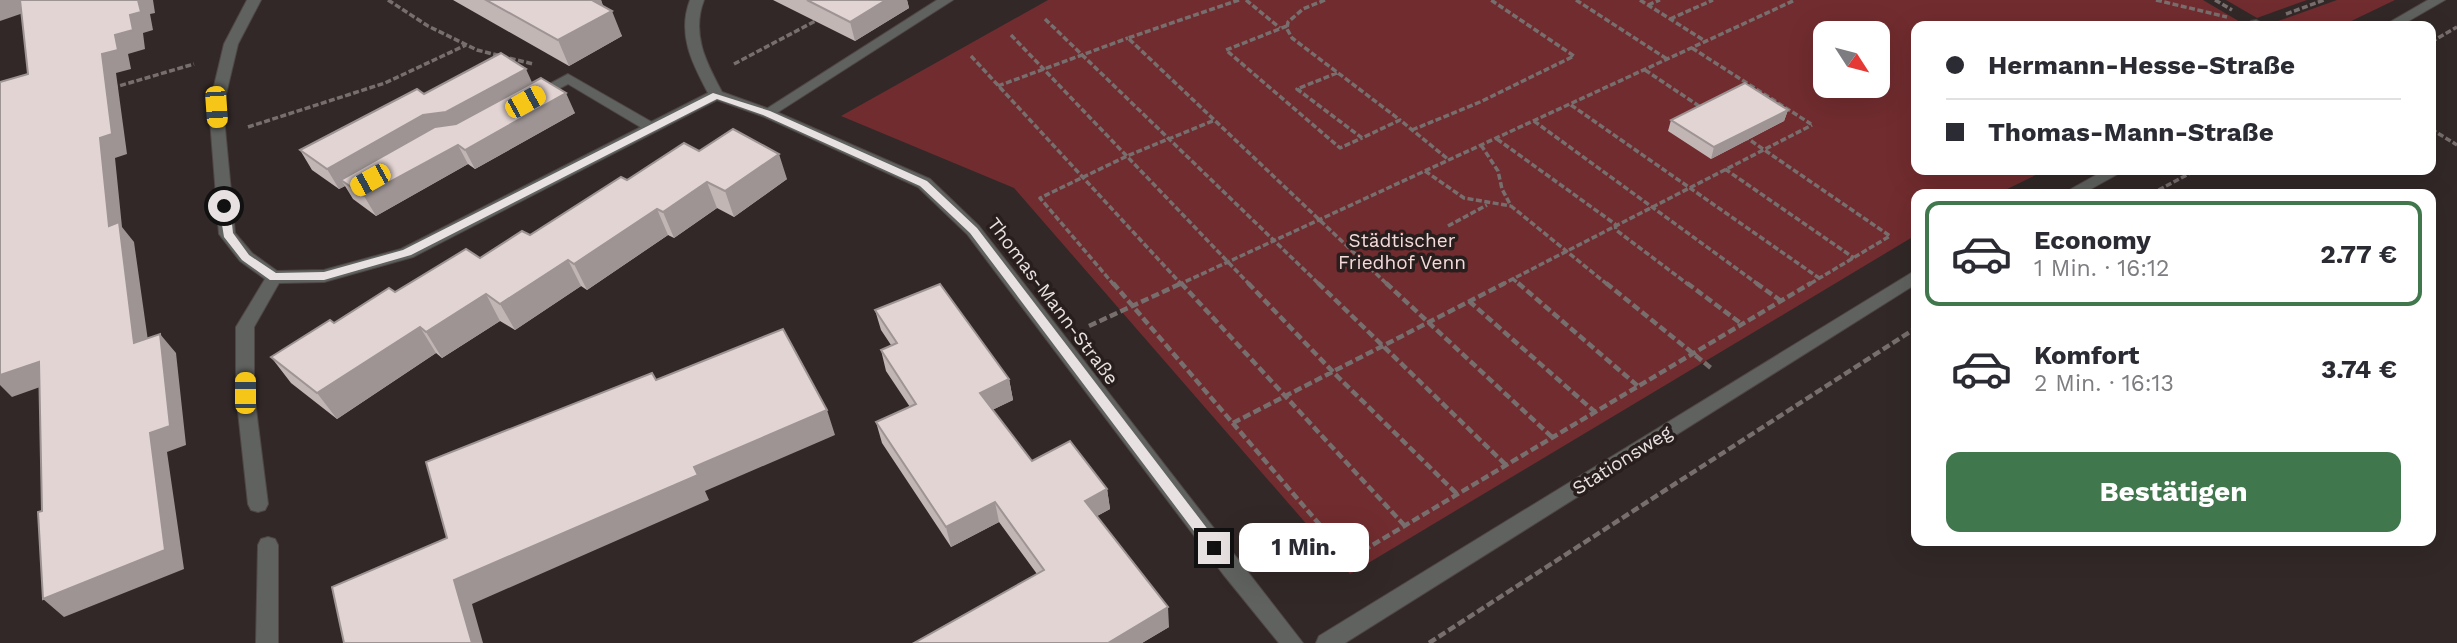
<!DOCTYPE html>
<html lang="de">
<head>
<meta charset="utf-8">
<style>
	body { margin:0; font-family:"Work Sans",sans-serif; background:#f7f7f7; color:#2b2b33; height:100vh; display:flex; flex-direction:column; font-size:26px; white-space:nowrap }
	* { box-sizing:border-box; margin:0 }
	p { font-size:23px; color:#7c7c81 }
	.icon { flex:none; width:38px; height:38px; fill:none; stroke:currentColor; stroke-width:2; stroke-linecap:round; stroke-linejoin:round }
	.map { position:relative; flex:1; overflow:hidden }
	.drawer { position:absolute; left:1911px; top:189px; width:525px; height:357px; display:flex; flex-direction:column; background:#fff; border-radius:14px; box-shadow:0 7px 28px #0002 }
	.drawer>* { flex:none }
	.banner { position:absolute; left:1911px; top:21px; width:525px; height:154px; border-radius:14px; box-shadow:0 7px 28px #0002; display:grid; align-content:center; height:154px; padding:0 35px; background:#fff }
	.needle { width:46px; rotate:126deg }
	.buttons { position:absolute; left:1813px; top:21px; display:grid; gap:14px }
	.buttons a { display:grid; place-items:center; width:77px; height:77px; border-radius:14px; background:#fff; box-shadow:0 7px 28px #0002; font-size:35px }
	.end { position:absolute; width:32px; height:32px; margin:-16px; border:9px solid #e8e1e1; background:#111; box-shadow:0 0 0 4px #111 }
	.from { border-radius:50% }
	.bubble { position:absolute; height:49px; border-radius:14px; background:#fff; box-shadow:0 7px 28px #0002; font-size:23px; font-weight:700; line-height:49px; text-align:center }
	.car { position:absolute; width:21px; height:42px; margin:-21px -10px; border-radius:9px; box-shadow:0 0 5px 2px #0007; background:linear-gradient(#f5c518 24%,#345 0 40%,#f5c518 0 76%,#345 0 86%,#f5c518 0) }
	.banner b { display:flex; align-items:center; gap:24px; height:66px; font-size:26px }
	.banner b+b { border-top:2px solid #e1e1e2 }
	.banner i { width:18px; height:18px; background:#2b2b33 }
	ul { padding:12px 0 0; list-style:none }
	li { display:flex; align-items:center; gap:21px; height:105px; margin:0 14px 10px; padding:0 21px; border:4px solid transparent; border-radius:14px }
	li div { flex:1 }
	li b { display:block; font-size:26px }
	li em { font-style:normal; font-weight:700 }
	li.on { border-color:#41774d }
	li>.icon { width:63px; height:63px; stroke-width:1.5 }
	.action { display:flex; gap:14px; margin-top:auto; padding:14px 35px }
	.action a { flex:1; height:80px; border-radius:14px; background:#41774d; color:#fff; font-size:28px; font-weight:700; line-height:80px; text-align:center }
	.map>svg:first-child { display:block }
	.green { fill:#712c2f; fill-rule:evenodd }
	.lines { fill:none; stroke-linecap:round; stroke-linejoin:round }
	.service-casing { stroke:#4f4646; stroke-width:2 }
	.minor-casing { stroke:#4f4646; stroke-width:2 }
	.tertiary-casing { stroke:#4f4646; stroke-width:2 }
	.path-far1 { stroke:#776e6e; stroke-width:3.5; stroke-dasharray:6 2.5; stroke-linecap:butt }
	.path { stroke:#776e6e; stroke-width:4.5; stroke-dasharray:8 3.5; stroke-linecap:butt }
	.service { fill:#5f625f; fill-rule:evenodd }
	.minor { fill:#5f625f; fill-rule:evenodd }
	.tertiary { fill:#5f625f; fill-rule:evenodd }
	.wall { fill:#c2b6b5 }
	.shaded-wall { fill:#9e9494 }
	.building { fill:#e2d4d3; stroke:#9e9494; stroke-width:2 }
	.route { fill:#e8e1e1 }
	.labels { text-anchor:middle; dominant-baseline:central; stroke-width:7; stroke-linejoin:round; paint-order:stroke }
	.park-label { font-size:19px; fill:#f4dad9; stroke:#281e1e }
	.street-label { font-size:19px; fill:#e8e1e1; stroke:#281e1e }
</style>
</head>
<body>
<div class="map">
<svg width="2457" height="643" viewBox="0 0 2457 643">
	<rect width="100%" height="100%" fill="#322828"/>
	<!-- green -->
	<path class="green" d="M 1048,0 L 2203,0 L 2247,26 L 1916,26 L 1916,170 L 2046,170 L 1997,194 L 1916,194 L 1916,235 L 1350,574 L 1014,188 L 841,116 ZM 1825,33 L 1878,33 L 1878,86 L 1825,86 Z
		M 2226,0 L 2307,0 L 2257,18 Z
		M 2337,0 L 2395,0 L 2341,26 L 2275,26 L 2270,24 Z"/>
	<g class="lines">
		<defs>
			<path id="service" d="M 937,0 L 953,0 L 772,116 L 762,116 L 760,113 Z
				M 2256,20 L 2267,26 L 2251,26 L 2251,21 Z
				M 568,74 L 657,125 L 660,128 L 657,131 L 647,131 L 568,84 L 539,99 L 529,99 L 527,96 Z
				M 268,537 L 275,539 L 278,545 L 278,643 L 256,643 L 258,545 L 261,539 Z"/>
			<path id="minor" d="M 247,0 L 261,0 L 238,44 L 223,107 L 235,233 L 252,253 L 277,271 L 324,270 L 401,249 L 708,93 C 692,63 677,34 690,0 L 704,0 C 691,34 706,62 722,92 L 772,110 L 930,179 L 979,226 L 1303,643 L 1279,643 L 1223,574 L 967,234 L 918,187 L 762,116 L 717,100 L 413,257 L 324,282 L 279,283 L 254,327 L 254,393 L 268,504 L 265,510 L 258,512 L 251,510 L 248,504 L 236,393 L 236,327 L 265,279 L 240,261 L 219,234 L 209,107 L 224,44 Z"/>
			<path id="tertiary" d="M 2428,0 L 2445,0 L 2400,26 L 2383,26 Z
				M 2105,170 L 2125,170 L 2082,194 L 2062,194 Z
				M 1916,270 L 1916,284 L 1345,643 L 1316,643 L 1319,636 Z"/>
		</defs>
		<!-- service casing -->
		<use href="#service" class="service-casing"/>
		<!-- minor casing -->
		<use href="#minor" class="minor-casing"/>
		<!-- tertiary casing -->
		<use href="#tertiary" class="tertiary-casing"/>
		<!-- path-far1 -->
		<path class="path-far1" d="M 388,0 L 428,26 L 477,50 L 533,64
			M 1239,0 L 1128,38 L 1388,285
			M 1246,0 L 1280,28
			M 1325,0 L 1303,9 L 1288,22 L 1287,29 L 1292,38 L 1400,120
			M 1576,0 L 1667,59
			M 1640,0 L 1705,41
			M 2156,0 L 2227,17
			M 2215,0 L 2232,10
			M 1648,5 L 1660,0
			M 2286,14 L 2324,0
			M 1045,19 L 1320,285
			M 1670,19 L 1713,0
			M 1287,26 L 1226,50 L 1340,148 L 1362,138
			M 1011,35 L 1250,285
			M 2431,42 L 2457,27
			M 1692,48 L 1811,124
			M 971,56 L 1182,285
			M 734,64 L 819,19
			M 1645,70 L 1702,108
			M 1337,73 L 1297,89 L 1362,138 L 1400,120 L 1449,160
			M 998,86 L 1128,38
			M 112,88 L 194,64
			M 1571,105 L 1819,278
			M 1534,121 L 1759,285
			M 248,127 L 385,83 L 466,45
			M 2431,129 L 2457,145
			M 1412,130 L 1480,102 L 1574,56 L 1491,0
			M 1744,136 L 1890,236 L 1808,285
			M 1497,139 L 1615,224 L 1616,230 L 1689,285
			M 1481,145 L 1498,171 L 1502,189 L 1511,206 L 1608,285
			M 1725,169 L 1854,258
			M 1425,171 L 1464,198 L 1511,206
			M 2151,194 L 2196,170
			M 1448,226 L 1487,205
			M 1512,278 L 1520,285
			M 1114,285 L 1040,198 L 1127,156 L 1215,120
			M 1178,285 L 1795,0
			M 1501,285 L 1812,125"/>
		<!-- path -->
		<path class="path" d="M 1113,283 L 1349,559 L 1811,283
			M 1181,283 L 1404,525
			M 1248,283 L 1334,373 L 1457,494
			M 1318,283 L 1506,465
			M 1386,283 L 1553,438
			M 1518,283 L 1639,387
			M 1606,283 L 1711,368
			M 1687,283 L 1743,325
			M 1756,283 L 1781,301
			M 1469,301 L 1595,412
			M 1089,326 L 1182,283
			M 1233,423 L 1505,283
			M 1429,643 L 1916,328"/>
		<!-- service -->
		<use href="#service" class="service"/>
		<!-- minor -->
		<use href="#minor" class="minor"/>
		<!-- tertiary -->
		<use href="#tertiary" class="tertiary"/>
	</g>
	<!-- wall -->
	<path class="wall" d="M 453,0 L 601,0 L 603,6 L 622,36 L 569,66 Z
		M 773,0 L 907,0 L 909,8 L 855,41 Z
		M 533,83 L 575,113 L 475,169 L 468,164 L 376,216 L 353,199 L 345,186 L 339,189 L 312,170 L 300,150 L 424,94 Z
		M 1788,110 L 1784,121 L 1711,159 L 1668,131 L 1671,120 Z
		M 699,151 L 787,179 L 734,217 L 717,208 L 674,238 L 668,235 L 587,290 L 581,286 L 515,330 L 500,321 L 442,358 L 436,353 L 337,419 L 291,383 L 271,357 L 334,323 L 395,292 L 480,258 L 530,235 L 627,180 Z
		M 875,310 L 1009,379 L 1013,400 L 992,410 L 1032,461 L 1107,489 L 1110,509 L 1097,516 L 1169,627 L 1142,643 L 914,643 L 1037,574 L 999,522 L 951,547 L 882,443 L 876,422 L 910,407 L 886,371 L 881,350 L 891,345 L 881,330 Z"/>
	<!-- shaded-wall -->
	<path class="shaded-wall" d="M 0,0 L 25,0 L 32,10 L 0,21 Z
		M 138,0 L 153,0 L 155,13 L 150,14 L 153,30 L 143,33 L 145,49 L 128,54 L 131,69 L 116,73 L 127,154 L 115,158 L 122,227 L 134,242 L 151,362 L 134,343 L 109,226 L 100,138 L 102,54 Z
		M 591,0 L 601,0 L 606,14 L 612,11 L 622,36 L 569,66 L 558,40 Z
		M 886,0 L 907,0 L 909,8 L 855,41 L 850,22 Z
		M 526,69 L 535,89 L 341,180 L 345,186 L 339,189 L 327,169 L 423,115 Z
		M 566,93 L 575,113 L 475,169 L 465,150 Z
		M 1788,110 L 1784,121 L 1711,159 L 1714,147 Z
		M 458,145 L 468,164 L 376,216 L 364,196 Z
		M 779,154 L 787,179 L 734,217 L 725,191 Z
		M 707,182 L 717,208 L 674,238 L 663,212 Z
		M 657,209 L 668,235 L 587,290 L 574,264 Z
		M 568,260 L 581,286 L 515,330 L 500,304 Z
		M 486,294 L 500,321 L 442,358 L 426,332 Z
		M 420,327 L 436,353 L 337,419 L 317,393 Z
		M 160,334 L 176,353 L 186,445 L 167,452 L 184,569 L 64,617 L 43,599 L 150,433 Z
		M 39,362 L 57,381 L 12,397 L 0,385 L 0,375 Z
		M 1009,379 L 1013,400 L 984,414 L 980,393 Z
		M 827,410 L 835,435 L 705,491 L 709,500 L 472,604 L 483,643 L 472,643 L 454,580 L 694,467 Z
		M 1107,489 L 1110,509 L 1088,521 L 1085,501 Z
		M 995,502 L 999,522 L 951,547 L 946,527 Z
		M 1168,607 L 1169,627 L 1142,643 L 1108,643 Z"/>
	<!-- building -->
	<path class="building" d="M 20,0 L 138,0 L 141,12 L 130,15 L 133,30 L 115,35 L 118,50 L 102,54 L 112,134 L 100,138 L 109,226 L 119,222 L 134,343 L 160,334 L 170,426 L 150,433 L 165,550 L 43,599 L 38,512 L 42,511 L 39,362 L 0,375 L 0,82 L 28,74 Z
		M 486,0 L 592,0 L 612,11 L 558,40 Z
		M 807,0 L 886,0 L 850,22 Z
		M 501,53 L 526,69 L 446,112 L 423,115 L 327,169 L 300,150 L 417,89 L 424,94 Z
		M 541,78 L 566,93 L 465,150 L 458,145 L 364,196 L 341,180 L 435,127 L 456,124 Z
		M 1745,83 L 1788,110 L 1714,147 L 1671,120 Z
		M 733,129 L 779,154 L 725,191 L 707,182 L 663,212 L 657,209 L 574,264 L 568,260 L 500,304 L 486,294 L 426,332 L 420,327 L 317,393 L 271,357 L 330,320 L 334,323 L 389,288 L 395,292 L 466,249 L 480,258 L 522,231 L 530,235 L 621,177 L 627,180 L 684,143 L 699,151 Z
		M 940,284 L 1009,379 L 980,393 L 1032,461 L 1070,441 L 1107,489 L 1085,501 L 1168,607 L 1108,643 L 914,643 L 1044,570 L 995,502 L 946,527 L 876,422 L 916,404 L 881,350 L 897,343 L 875,310 Z
		M 783,329 L 827,410 L 694,467 L 698,475 L 454,580 L 472,643 L 344,643 L 332,587 L 447,538 L 426,462 L 652,373 L 656,380 Z"/>
	<!-- route -->
	<path class="route" d="M 713,93 L 770,111 L 927,181 L 977,228 L 1219,544 L 1219,551 L 1209,551 L 970,233 L 920,186 L 763,115 L 717,99 L 411,255 L 324,280 L 270,280 L 242,260 L 224,237 L 219,206 L 224,203 L 230,206 L 233,233 L 249,255 L 276,273 L 324,272 L 403,250 Z"/>
	<g class="labels">
		<!-- park labels -->
		<g class="park-label">
			<text x="1402" y="240">Städtischer<tspan x="1402" dy="22">Friedhof Venn</tspan></text>
		</g>
		<!-- street labels -->
		<g class="street-label">
			<text transform="translate(1053 301) rotate(53)">Thomas-Mann-Straße</text>
			<text transform="translate(1622 460) rotate(-32)">Stationsweg</text>
		</g>
	</g>
</svg>
<div class="buttons">
<a><svg class="needle" viewBox="-14 -14 28 28"><path d="M0-13l5 13h-10z" fill="#e53935"/><path d="M0 13l5-13h-10z" fill="#7c7c81"/></svg></a>
</div>
<i class="end from" style="left:224px;top:206px"></i>
<i class="end" style="left:1214px;top:548px"></i>
<div class="bubble" style="left:1239px;top:523px;width:130px">1 Min.</div>
<i class="car" style="left:525px;top:102px;rotate:61deg"></i>
<i class="car" style="left:216px;top:107px;rotate:176deg"></i>
<i class="car" style="left:370px;top:180px;rotate:241deg"></i>
<i class="car" style="left:245px;top:393px;rotate:0deg"></i>
<div class="banner">
<b><i class="from"></i>Hermann-Hesse-Straße</b>
<b><i></i>Thomas-Mann-Straße</b>
</div>
<section class="drawer">
<ul>
<li class="on"><svg class="icon" aria-label="car" viewBox="0 0 24 24"><path d="M5 17H2v-5l4-1 3-4h7l3 4 3 1v5h-3M9 17h6M6 11h13"/><circle cx="7" cy="17" r="2"/><circle cx="17" cy="17" r="2"/></svg><div><b>Economy</b><p>1 Min. · 16:12</p></div><em>2.77 €</em></li>
<li><svg class="icon" aria-label="car" viewBox="0 0 24 24"><path d="M5 17H2v-5l4-1 3-4h7l3 4 3 1v5h-3M9 17h6M6 11h13"/><circle cx="7" cy="17" r="2"/><circle cx="17" cy="17" r="2"/></svg><div><b>Komfort</b><p>2 Min. · 16:13</p></div><em>3.74 €</em></li>
</ul>
<div class="action"><a>Bestätigen</a></div>
</section>
</div>
</body>
</html>
